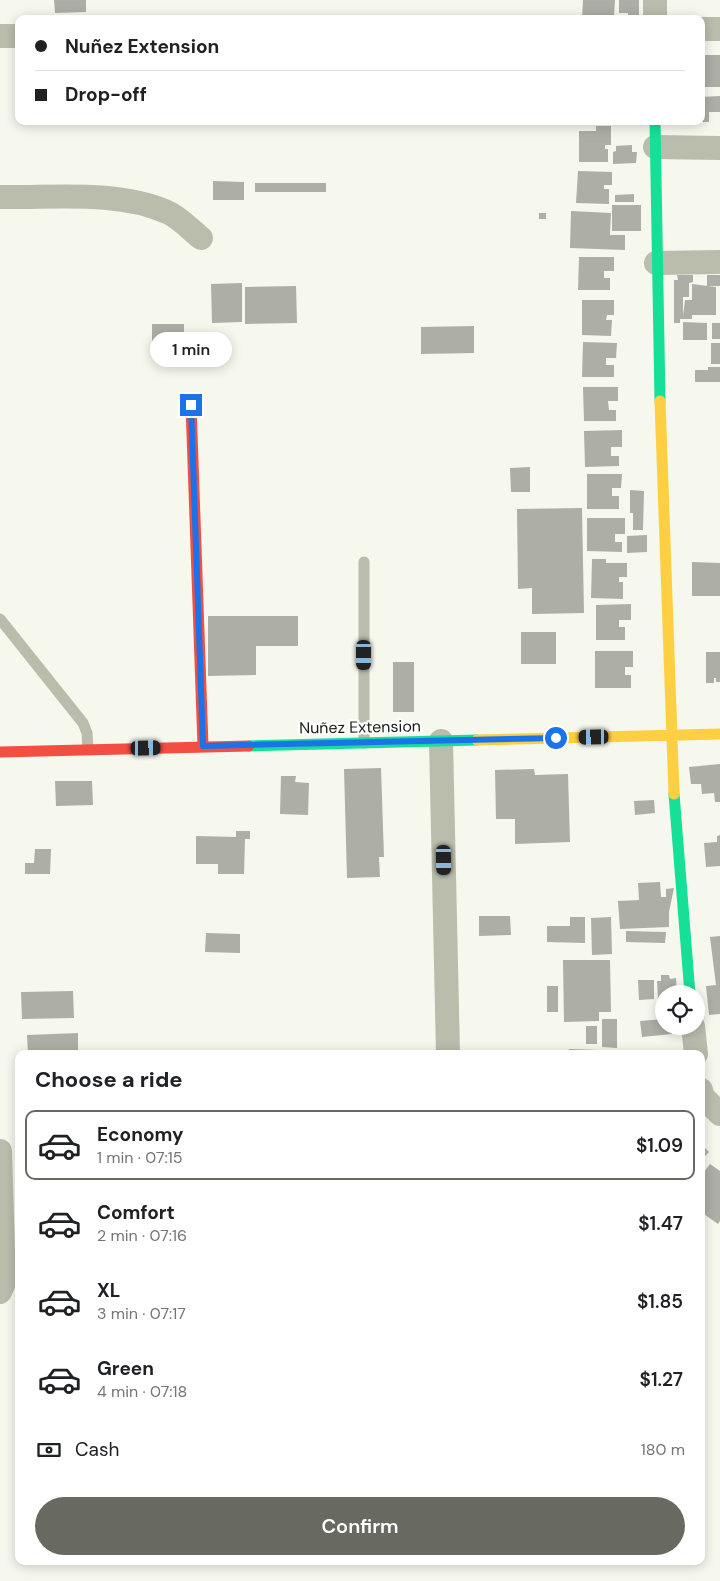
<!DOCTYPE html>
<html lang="en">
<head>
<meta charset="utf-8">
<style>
	body { margin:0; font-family:"DM Sans",sans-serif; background:#f2f2f2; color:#202124; height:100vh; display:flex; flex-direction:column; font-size:19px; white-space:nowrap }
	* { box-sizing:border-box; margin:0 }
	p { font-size:16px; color:#757577 }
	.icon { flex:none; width:28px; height:28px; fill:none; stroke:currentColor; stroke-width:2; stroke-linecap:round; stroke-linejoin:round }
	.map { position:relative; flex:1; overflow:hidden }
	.panel { position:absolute; left:15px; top:1050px; width:690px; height:515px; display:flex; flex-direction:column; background:#fff; border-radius:10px; box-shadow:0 2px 12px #0003 }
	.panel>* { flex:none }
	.hud { position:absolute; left:15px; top:15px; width:690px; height:110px; border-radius:10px; box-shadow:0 2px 12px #0003; display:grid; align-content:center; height:110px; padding:0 20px; background:#fff }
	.fabs { position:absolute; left:655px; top:985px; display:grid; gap:10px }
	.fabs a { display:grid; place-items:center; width:50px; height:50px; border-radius:50%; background:#fff; box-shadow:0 2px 12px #0003; font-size:25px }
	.end { position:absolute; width:22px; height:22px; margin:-11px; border:6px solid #1a73e8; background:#fff; box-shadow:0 0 0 2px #fff }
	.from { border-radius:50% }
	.bubble { position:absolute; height:35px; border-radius:18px; background:#fff; box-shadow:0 2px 12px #0003; font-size:16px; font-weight:600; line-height:35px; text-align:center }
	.car { position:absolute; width:15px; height:30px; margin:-15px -8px; border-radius:6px; box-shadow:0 0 4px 1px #0007; background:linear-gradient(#222 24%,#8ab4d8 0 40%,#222 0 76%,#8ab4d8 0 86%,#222 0) }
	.hud b { display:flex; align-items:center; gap:18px; height:48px; font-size:19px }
	.hud b+b { border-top:1px solid #e0e0e0 }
	.hud i { width:12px; height:12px; background:#202124 }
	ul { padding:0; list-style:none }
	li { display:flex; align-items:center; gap:15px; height:70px; margin:0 10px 8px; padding:0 10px; border:2px solid transparent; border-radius:10px }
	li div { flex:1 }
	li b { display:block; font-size:19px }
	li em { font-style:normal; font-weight:600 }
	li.current { border-color:#686961 }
	li>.icon { width:45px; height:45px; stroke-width:1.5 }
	h2 { padding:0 20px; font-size:22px; line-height:60px }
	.pay { display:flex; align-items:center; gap:12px; height:55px; padding:0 20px; font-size:19px }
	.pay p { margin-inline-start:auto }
	.button { display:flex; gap:10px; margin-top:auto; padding:10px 20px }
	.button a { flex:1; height:58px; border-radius:30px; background:#686961; color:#fff; font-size:20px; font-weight:600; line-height:58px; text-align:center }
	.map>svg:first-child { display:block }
	.building { fill:#adaea6 }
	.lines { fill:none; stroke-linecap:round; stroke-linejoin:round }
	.lane { stroke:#babcac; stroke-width:11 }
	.street { stroke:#babcac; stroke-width:24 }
	.fast { stroke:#16e098; stroke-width:11 }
	.slow { stroke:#ffcf43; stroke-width:11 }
	.jam { stroke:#f24e42; stroke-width:11 }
	.route { stroke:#1a73e8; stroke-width:6 }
	.labels { text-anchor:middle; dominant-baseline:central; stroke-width:4.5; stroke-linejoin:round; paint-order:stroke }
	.street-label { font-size:16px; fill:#1b1c15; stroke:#fff }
</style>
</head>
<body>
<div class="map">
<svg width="720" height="1581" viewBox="0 0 720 1581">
	<rect width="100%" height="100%" fill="#f6f8ee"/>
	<!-- building -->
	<path class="building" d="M 54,0 L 86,0 L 86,12 L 55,13 Z
		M 583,0 L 615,0 L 614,17 L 628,17 L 628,13 L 619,13 L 619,0 L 639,0 L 639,19 L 582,19 Z
		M 701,55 L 720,55 L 720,87 L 701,87 Z
		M 720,96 L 720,112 L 709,112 L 709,122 L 701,122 L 701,97 Z
		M 671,121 L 681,121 L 681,125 L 671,125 Z
		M 596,126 L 611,126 L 611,145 L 605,145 L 605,149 L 608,149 L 608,162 L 579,162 L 579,131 L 596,131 Z
		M 632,145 L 632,152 L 637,152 L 636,163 L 613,164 L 613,152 L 616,151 L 616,146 Z
		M 578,171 L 612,172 L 612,185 L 604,185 L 604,189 L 609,189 L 609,204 L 576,203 Z
		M 213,181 L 244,182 L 244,200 L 213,200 Z
		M 255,183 L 326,183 L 326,192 L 255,192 Z
		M 634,194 L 634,202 L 615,202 L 615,195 Z
		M 612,205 L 641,205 L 641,231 L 612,231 Z
		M 571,211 L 611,213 L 610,235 L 625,235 L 625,250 L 570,248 Z
		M 539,213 L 546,213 L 546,219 L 539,219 Z
		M 579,257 L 614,257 L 614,271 L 604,271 L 604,278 L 610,278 L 610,290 L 578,290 Z
		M 677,275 L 693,275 L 693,282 L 689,283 L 689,297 L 683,297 L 683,316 L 685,300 L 692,300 L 692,284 L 716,287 L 716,315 L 692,315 L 692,319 L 680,319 L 680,323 L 674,323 L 674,280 L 678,280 Z
		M 707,275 L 720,275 L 720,286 L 707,286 Z
		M 242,283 L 242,322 L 212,323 L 211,284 Z
		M 296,286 L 297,323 L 245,324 L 245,287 Z
		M 582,300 L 614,300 L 614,315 L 607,315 L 606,320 L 612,320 L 611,336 L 582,335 Z
		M 683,322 L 707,323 L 707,340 L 683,340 Z
		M 712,323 L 720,323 L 720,339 L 712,339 Z
		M 152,324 L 184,324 L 184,348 L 152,347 Z
		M 474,326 L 474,353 L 421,354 L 421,327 Z
		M 583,342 L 617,343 L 616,358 L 606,358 L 606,365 L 614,365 L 614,377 L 582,377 Z
		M 711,343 L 720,343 L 720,364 L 711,364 Z
		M 708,367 L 720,367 L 720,382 L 695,382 L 695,370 L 708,370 Z
		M 583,387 L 618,387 L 618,401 L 608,401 L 609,410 L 616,410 L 616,421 L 584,421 Z
		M 622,430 L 622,447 L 611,447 L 611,456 L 619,456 L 619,466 L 585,467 L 584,431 Z
		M 530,467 L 530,492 L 511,492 L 510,468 Z
		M 587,474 L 622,474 L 621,488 L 612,488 L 612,496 L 619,496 L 619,509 L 587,509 Z
		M 630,490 L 644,491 L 643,530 L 633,530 L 633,513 L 630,513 Z
		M 582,508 L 584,613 L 532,614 L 532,588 L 518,589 L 517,509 Z
		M 587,518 L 625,518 L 625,534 L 615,534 L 615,542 L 622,542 L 622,552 L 587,551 Z
		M 647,535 L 647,552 L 627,553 L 627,536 Z
		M 592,559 L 606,559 L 606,563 L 627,563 L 627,577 L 619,577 L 619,582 L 623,582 L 623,599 L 591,598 Z
		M 692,562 L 720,563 L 720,596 L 692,596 Z
		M 631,604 L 631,620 L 619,620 L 619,627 L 625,627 L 625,640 L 596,640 L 596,605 Z
		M 208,616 L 298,616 L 298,646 L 256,646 L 256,675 L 208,676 Z
		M 521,632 L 556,632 L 556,664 L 521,664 Z
		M 595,651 L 633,651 L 633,667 L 625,667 L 625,675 L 631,675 L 631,688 L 595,688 Z
		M 706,652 L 720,652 L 720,682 L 716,682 L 716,678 L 714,678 L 714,683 L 706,683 Z
		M 393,662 L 414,662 L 414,712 L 393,712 Z
		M 720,764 L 720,802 L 715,802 L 714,793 L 702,794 L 701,784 L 691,784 L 689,767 Z
		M 381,768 L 384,857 L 379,857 L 380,877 L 347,878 L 344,769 Z
		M 534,769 L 535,775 L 568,774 L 570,842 L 515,844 L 515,819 L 496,819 L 495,770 Z
		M 281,776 L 296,776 L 295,782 L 309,783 L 308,815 L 280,814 Z
		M 55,781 L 92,781 L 93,805 L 56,806 Z
		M 654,800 L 655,813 L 635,815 L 634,801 Z
		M 236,831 L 250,831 L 250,839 L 245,839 L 244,874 L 218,874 L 218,864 L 196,864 L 196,836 L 236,837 Z
		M 720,835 L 720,866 L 706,867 L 704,843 L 717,842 L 717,836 Z
		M 35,849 L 51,849 L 50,874 L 25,874 L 25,863 L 34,863 Z
		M 660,882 L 661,897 L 666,897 L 666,889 L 674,888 L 669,912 L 669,927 L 620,929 L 618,901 L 639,900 L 638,883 Z
		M 479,916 L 510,916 L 511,935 L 479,936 Z
		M 570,917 L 585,917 L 585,943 L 547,942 L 547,926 L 570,926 Z
		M 611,917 L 612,954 L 592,955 L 591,918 Z
		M 626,931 L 666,932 L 665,943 L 626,942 Z
		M 206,933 L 240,934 L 240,953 L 205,952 Z
		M 720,936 L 720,1014 L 709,1015 L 706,986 L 716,985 L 710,937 Z
		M 563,960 L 610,960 L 611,1012 L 599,1012 L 599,1021 L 564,1022 Z
		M 661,975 L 669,975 L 670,979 L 676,978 L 677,994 L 664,994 L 664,999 L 658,999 L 657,981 L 661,981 Z
		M 638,980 L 654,980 L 654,999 L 639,1000 Z
		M 547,986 L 558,986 L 558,1012 L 547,1012 Z
		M 73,991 L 74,1018 L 22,1019 L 21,992 Z
		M 602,1019 L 617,1019 L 617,1048 L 602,1047 Z
		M 664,1019 L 664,1026 L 671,1026 L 672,1034 L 642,1037 L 640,1021 Z
		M 586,1026 L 597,1026 L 597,1044 L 586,1044 Z
		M 78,1033 L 78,1054 L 28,1054 L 27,1035 Z
		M 569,1049 L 598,1050 L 598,1054 L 569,1054 Z
		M 701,1144 L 709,1152 L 701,1160 Z
		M 710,1164 L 720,1171 L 720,1221 L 718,1224 L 701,1212 L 701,1176 Z"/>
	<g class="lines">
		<!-- lane -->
		<path class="lane" d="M 364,562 L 364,743
			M 0,619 L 83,723 L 87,733 L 88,749"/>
		<!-- street -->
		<path class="street" d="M 655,0 L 655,19
			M 701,29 L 720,29
			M 0,36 L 19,36
			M 655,147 L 720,148
			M 0,197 C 53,198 118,190 167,212 C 179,217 191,230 201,238
			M 656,263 L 720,262
			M 441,741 L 448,1054
			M 693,1026 L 696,1054
			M 701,1090 L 703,1097 L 720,1114
			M 0,1151 L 4,1283 L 0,1292"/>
		<!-- fast -->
		<path class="fast" d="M 655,121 L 660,401
			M 249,746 L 477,740
			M 674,794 L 690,994"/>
		<!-- slow -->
		<path class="slow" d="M 660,401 L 674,794
			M 477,740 L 720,734"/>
		<!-- jam -->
		<path class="jam" d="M 191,405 L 203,746
			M 0,752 L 249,746"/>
	</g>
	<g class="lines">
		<!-- route -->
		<path class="route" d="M 191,405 L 203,746 L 556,738"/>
	</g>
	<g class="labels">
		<!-- street labels -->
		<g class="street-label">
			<text transform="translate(360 727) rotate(-1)">Nuñez Extension</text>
		</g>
	</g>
</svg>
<div class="fabs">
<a><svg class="icon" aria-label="locate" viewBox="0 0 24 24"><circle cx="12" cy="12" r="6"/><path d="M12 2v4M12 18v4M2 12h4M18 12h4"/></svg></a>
</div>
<i class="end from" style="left:556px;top:738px"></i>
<i class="end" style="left:191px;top:405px"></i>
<div class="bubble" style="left:150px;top:332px;width:82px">1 min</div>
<i class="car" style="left:364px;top:655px;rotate:180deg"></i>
<i class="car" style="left:594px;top:737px;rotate:269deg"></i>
<i class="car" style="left:146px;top:748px;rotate:89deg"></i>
<i class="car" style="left:444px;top:860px;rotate:179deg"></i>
<div class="hud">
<b><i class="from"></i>Nuñez Extension</b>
<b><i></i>Drop-off</b>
</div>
<section class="panel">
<h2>Choose a ride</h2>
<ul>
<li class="current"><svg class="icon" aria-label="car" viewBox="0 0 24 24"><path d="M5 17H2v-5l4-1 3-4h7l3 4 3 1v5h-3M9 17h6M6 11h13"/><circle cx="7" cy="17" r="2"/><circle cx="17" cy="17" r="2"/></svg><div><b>Economy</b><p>1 min · 07:15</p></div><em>$1.09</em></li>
<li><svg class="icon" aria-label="car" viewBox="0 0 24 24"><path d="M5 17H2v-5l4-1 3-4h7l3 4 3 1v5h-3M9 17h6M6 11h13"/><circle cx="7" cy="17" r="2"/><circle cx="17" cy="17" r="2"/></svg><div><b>Comfort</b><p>2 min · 07:16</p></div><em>$1.47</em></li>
<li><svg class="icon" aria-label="car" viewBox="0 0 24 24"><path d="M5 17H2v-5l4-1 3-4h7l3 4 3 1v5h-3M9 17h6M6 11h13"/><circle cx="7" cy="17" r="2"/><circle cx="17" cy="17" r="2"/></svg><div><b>XL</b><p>3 min · 07:17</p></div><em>$1.85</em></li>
<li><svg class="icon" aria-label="car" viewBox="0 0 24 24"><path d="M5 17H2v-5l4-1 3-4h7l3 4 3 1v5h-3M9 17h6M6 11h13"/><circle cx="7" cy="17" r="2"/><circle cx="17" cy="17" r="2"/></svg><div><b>Green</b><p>4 min · 07:18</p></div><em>$1.27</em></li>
</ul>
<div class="pay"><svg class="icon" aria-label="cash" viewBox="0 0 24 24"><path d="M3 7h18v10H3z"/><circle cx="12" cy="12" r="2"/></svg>Cash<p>180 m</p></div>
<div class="button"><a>Confirm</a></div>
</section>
</div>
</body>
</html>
